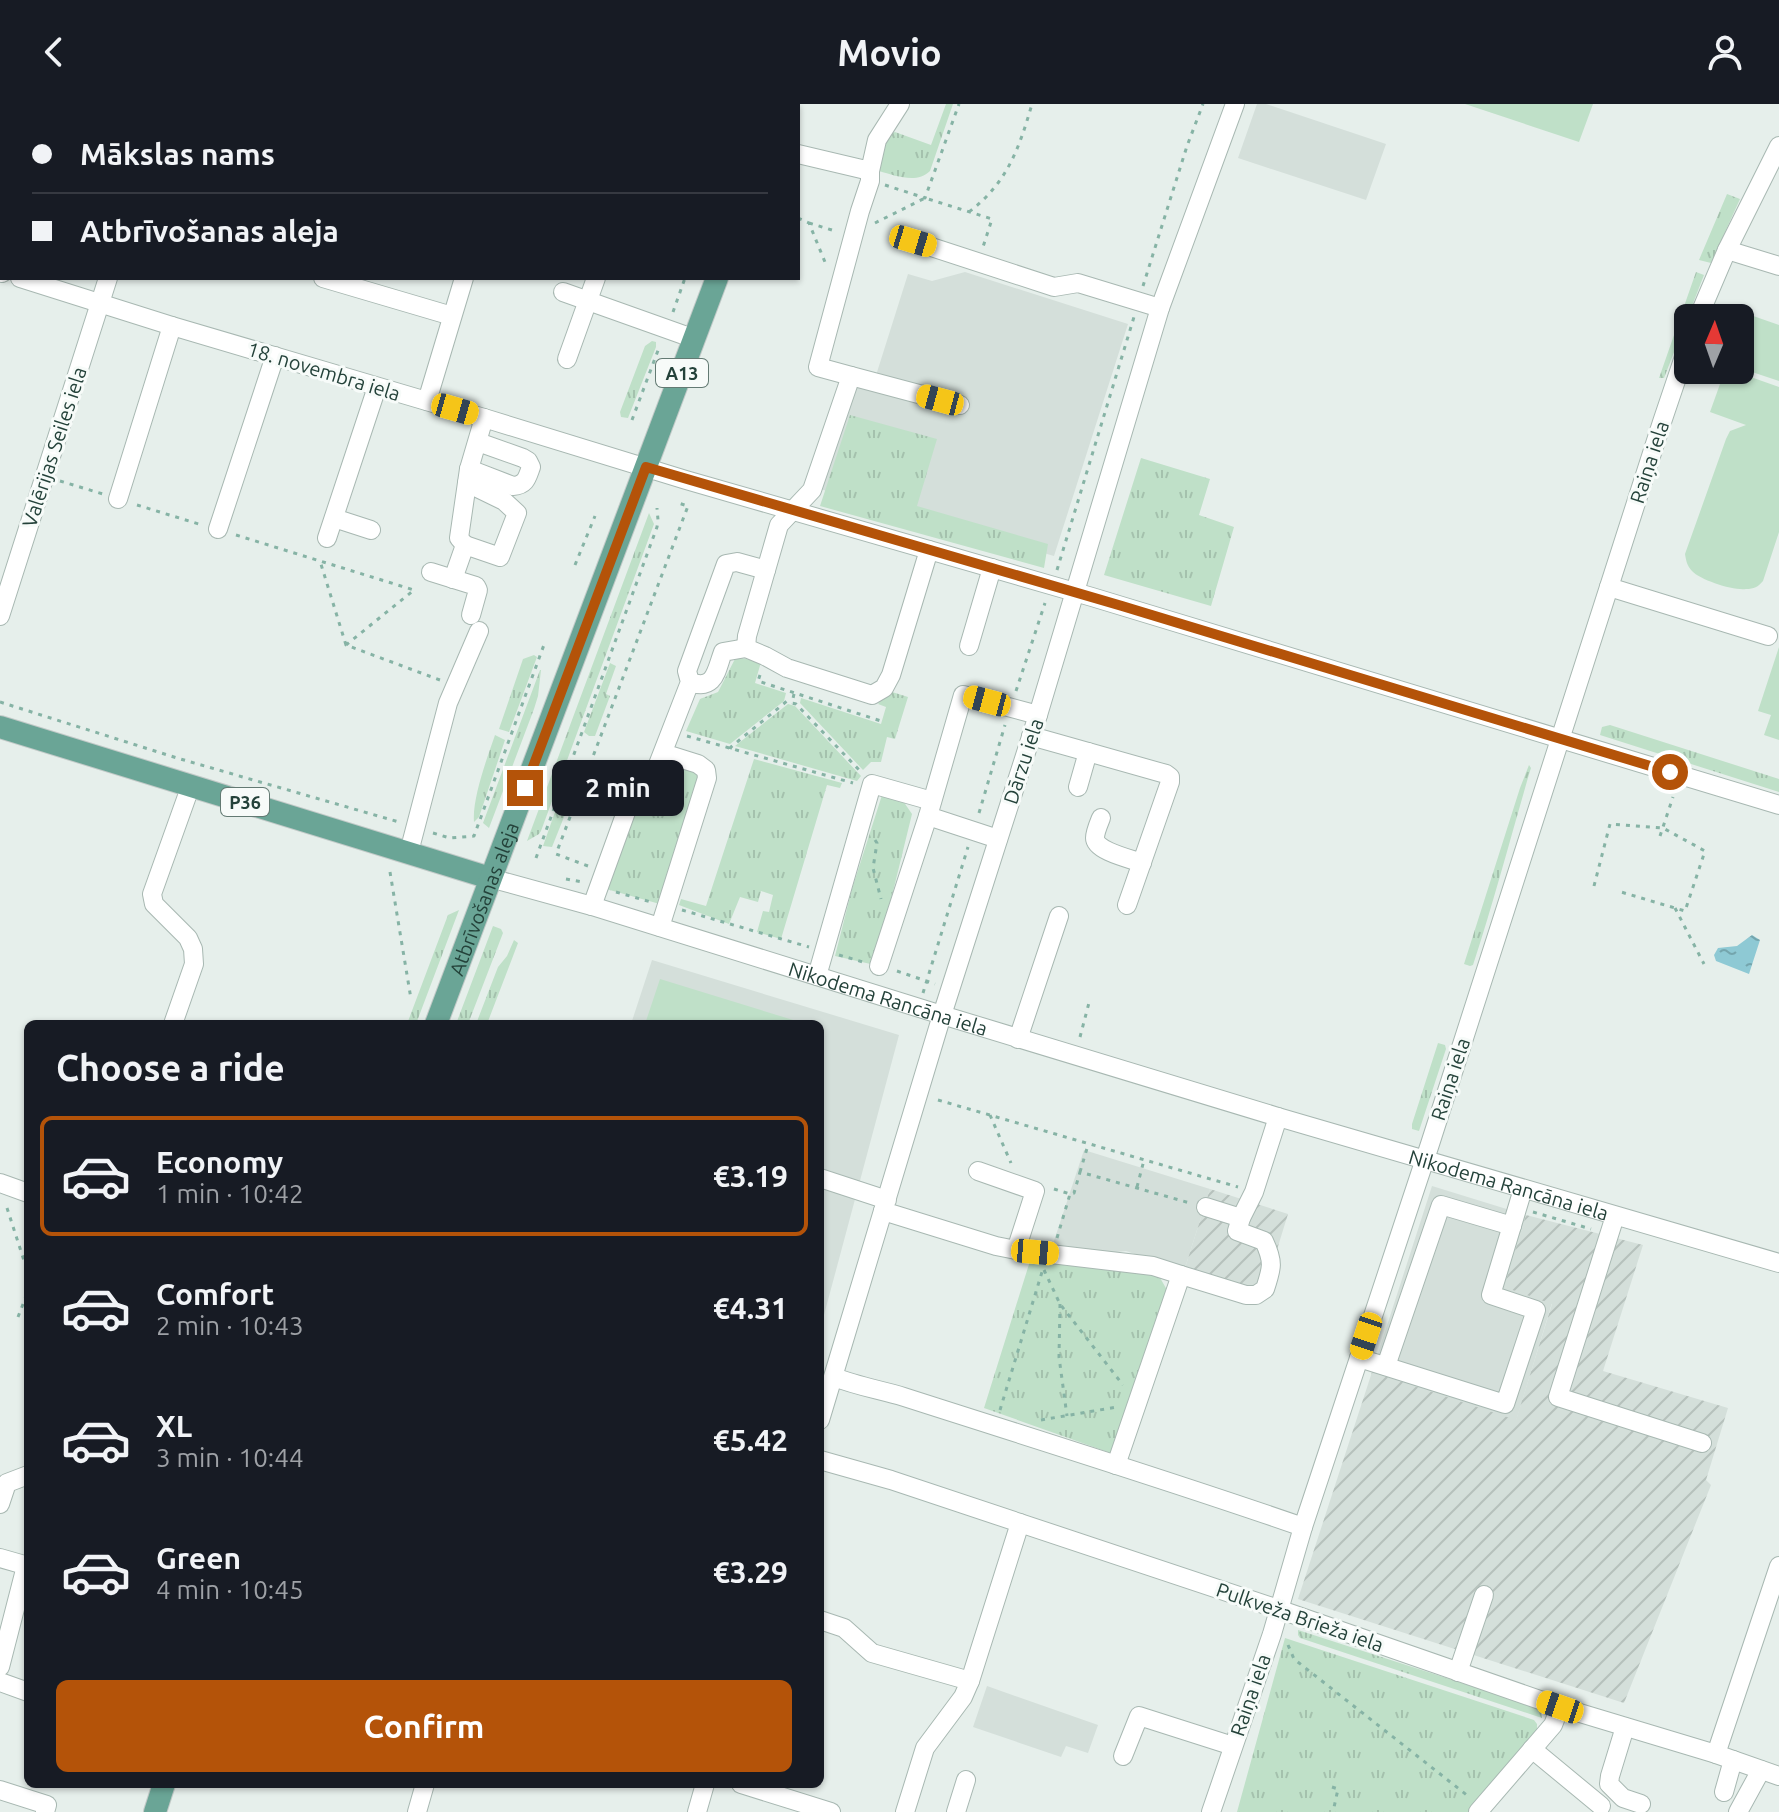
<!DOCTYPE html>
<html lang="en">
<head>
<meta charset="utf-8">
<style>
	body { margin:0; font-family:Ubuntu,sans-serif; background:#242831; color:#f1f3f6; height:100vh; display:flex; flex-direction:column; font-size:30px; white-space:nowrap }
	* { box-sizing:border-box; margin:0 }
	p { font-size:26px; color:#9ea1a6 }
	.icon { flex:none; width:44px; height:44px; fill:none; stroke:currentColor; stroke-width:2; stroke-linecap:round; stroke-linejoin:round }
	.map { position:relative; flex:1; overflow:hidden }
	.drawer { position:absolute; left:24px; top:916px; width:800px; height:768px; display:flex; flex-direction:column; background:#171b24; border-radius:12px; box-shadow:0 2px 6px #0004 }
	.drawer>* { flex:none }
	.guide { position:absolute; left:0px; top:0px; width:800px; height:176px; box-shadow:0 2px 6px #0004; display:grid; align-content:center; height:176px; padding:0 32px; background:#171b24 }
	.needle { width:52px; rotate:2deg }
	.fabs { position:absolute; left:1674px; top:200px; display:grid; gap:16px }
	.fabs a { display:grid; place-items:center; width:80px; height:80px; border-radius:12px; background:#171b24; box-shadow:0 2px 6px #0004; font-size:40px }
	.end { position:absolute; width:36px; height:36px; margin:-18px; border:10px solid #b45309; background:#fff; box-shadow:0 0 0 4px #fff }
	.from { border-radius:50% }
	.bubble { position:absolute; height:56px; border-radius:12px; background:#171b24; box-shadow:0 2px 6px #0004; font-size:26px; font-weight:700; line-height:56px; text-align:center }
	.car { position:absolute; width:24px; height:48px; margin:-24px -12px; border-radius:10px; box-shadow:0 0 6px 2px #0007; background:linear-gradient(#f5c518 24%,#345 0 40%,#f5c518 0 76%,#345 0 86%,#f5c518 0) }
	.guide b { display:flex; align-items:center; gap:28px; height:76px; font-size:30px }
	.guide b+b { border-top:2px solid #363941 }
	.guide i { width:20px; height:20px; background:#f1f3f6 }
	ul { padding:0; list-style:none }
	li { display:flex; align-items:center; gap:24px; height:120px; margin:0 16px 12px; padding:0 16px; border:4px solid transparent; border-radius:12px }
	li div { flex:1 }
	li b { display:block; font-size:30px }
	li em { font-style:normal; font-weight:700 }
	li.on { border-color:#b45309 }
	li>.icon { width:72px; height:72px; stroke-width:1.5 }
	h2 { padding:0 32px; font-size:36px; line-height:96px }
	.action { display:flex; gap:16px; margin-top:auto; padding:16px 32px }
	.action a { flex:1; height:92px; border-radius:12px; background:#b45309; color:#fff; font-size:32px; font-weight:700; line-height:92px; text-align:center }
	header { display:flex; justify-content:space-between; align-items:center; height:104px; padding:0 32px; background:#171b24; font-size:36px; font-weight:700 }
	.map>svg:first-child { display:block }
	.built { fill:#d4dfda }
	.industrial { fill:url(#industrial-furrows) }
	.grass { fill:url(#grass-tufts) }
	.park { fill:#bfe0c8 }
	.water { fill:url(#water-ripples) }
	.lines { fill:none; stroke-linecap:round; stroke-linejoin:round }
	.minor-casing { stroke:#a8b8b2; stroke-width:20 }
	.major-casing { stroke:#c2cac8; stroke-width:24 }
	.path { stroke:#86b3a5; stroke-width:3; stroke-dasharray:4 6; stroke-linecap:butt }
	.minor { stroke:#fff; stroke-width:18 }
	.major { stroke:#6aa596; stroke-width:22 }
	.route { stroke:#b45309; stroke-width:10 }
	.labels { text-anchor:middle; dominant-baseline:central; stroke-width:6; stroke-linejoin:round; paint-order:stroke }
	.shield { fill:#f7fbf9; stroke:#637a73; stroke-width:2 }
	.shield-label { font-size:18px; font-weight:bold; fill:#24423a }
	.street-label { font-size:20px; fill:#24423a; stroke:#f7fbf9 }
</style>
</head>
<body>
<header><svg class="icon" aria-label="back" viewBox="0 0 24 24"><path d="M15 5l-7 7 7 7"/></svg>Movio<svg class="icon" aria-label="person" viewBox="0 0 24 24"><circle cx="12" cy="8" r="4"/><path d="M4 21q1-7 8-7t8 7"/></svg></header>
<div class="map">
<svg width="1779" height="1708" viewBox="0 0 1779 1708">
	<defs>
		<pattern id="industrial-furrows" width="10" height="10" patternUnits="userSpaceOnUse" patternTransform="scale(2)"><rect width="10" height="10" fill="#d4dfda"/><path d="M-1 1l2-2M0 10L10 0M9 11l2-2" fill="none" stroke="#b6c1bc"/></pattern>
		<pattern id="grass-tufts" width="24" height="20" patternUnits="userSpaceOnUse" patternTransform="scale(2)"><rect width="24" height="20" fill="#bfe0c8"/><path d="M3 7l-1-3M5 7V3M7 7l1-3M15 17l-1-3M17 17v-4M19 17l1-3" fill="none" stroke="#a4c1ad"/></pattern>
		<pattern id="water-ripples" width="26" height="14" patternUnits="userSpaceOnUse" patternTransform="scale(2)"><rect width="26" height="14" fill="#8ec9d4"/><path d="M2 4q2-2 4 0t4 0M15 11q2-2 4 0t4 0" fill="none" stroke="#74a5ad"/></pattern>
	</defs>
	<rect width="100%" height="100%" fill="#e6efeb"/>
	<!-- built -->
	<path class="built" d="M 1257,0 L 1266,0 L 1386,40 L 1366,96 L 1238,54 Z
		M 965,168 L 1128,220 L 1054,452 L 806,381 L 844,275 L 872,284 L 908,170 L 932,177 Z
		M 652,856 L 899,931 L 820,1226 L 820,920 L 631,920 Z
		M 1084,1046 L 1210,1085 L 1184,1167 L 1126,1147 L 1048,1155 Z
		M 1432,1082 L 1526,1111 L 1505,1183 L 1552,1199 L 1516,1317 L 1372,1268 Z
		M 987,1582 L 1098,1621 L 1088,1649 L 1066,1642 L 1061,1653 L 973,1623 Z"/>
	<!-- industrial -->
	<path class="industrial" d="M 1210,1085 L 1288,1110 L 1262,1194 L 1184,1167 Z
		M 1526,1111 L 1643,1141 L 1603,1267 L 1728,1304 L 1706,1376 L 1711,1381 L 1624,1599 L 1298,1495 L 1372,1268 L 1516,1316 L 1552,1200 L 1504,1183 Z"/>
	<!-- grass -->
	<path class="grass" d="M 946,0 L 953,0 L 930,67 C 917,80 896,72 879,67 L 877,61 L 889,30 L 895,28 L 931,41 Z
		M 1727,90 L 1740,95 L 1711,159 L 1699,156 Z
		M 1696,168 L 1704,171 L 1664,274 L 1659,274 Z
		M 652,237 L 656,238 L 656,243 L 628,314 L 621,313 L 620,308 L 645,242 Z
		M 850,311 L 937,335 L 917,402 L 1048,440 L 1044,464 L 820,402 Z
		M 1141,354 L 1210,375 L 1199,411 L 1234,423 L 1211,502 L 1104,471 Z
		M 649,409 L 654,420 L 541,727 L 539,730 L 527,737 Z
		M 534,551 L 537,553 L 509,628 L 499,625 L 523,555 Z
		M 736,553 L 761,558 L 755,579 L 786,589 L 784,597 L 730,640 L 686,627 L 700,595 L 718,588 Z
		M 610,559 L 616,562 L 606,590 L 610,592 L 595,632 L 589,632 L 584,628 Z
		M 540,566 L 541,566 L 538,592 L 534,605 L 489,724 L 483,719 Z
		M 889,587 L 908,593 L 895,635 L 887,633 L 881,658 L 871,658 L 863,666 L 800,599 L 801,594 L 881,620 L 886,603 L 878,600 Z
		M 788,600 L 795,602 L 861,672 L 857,677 L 735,642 Z
		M 1610,621 L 1779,675 L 1779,688 L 1600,631 L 1602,623 Z
		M 495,631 L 505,636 L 479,713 L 474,718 C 472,695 487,654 495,631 Z
		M 663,649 L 706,666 L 667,802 L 599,783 Z
		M 754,655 L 842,679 L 840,684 L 827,681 L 781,835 L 757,828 L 763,807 L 769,808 L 773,791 L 761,787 L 758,798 L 740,793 L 729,820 L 679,801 L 681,795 L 706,802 Z
		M 1529,661 L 1531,664 L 1530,667 C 1511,732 1494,797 1473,861 L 1470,862 L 1464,860 L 1520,684 Z
		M 568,671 L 575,672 L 576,683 L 552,743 L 543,742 Z
		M 882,691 L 901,694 L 912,710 L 875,861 L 835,852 L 852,785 Z
		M 459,806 L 416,920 L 407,920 L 448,811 Z
		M 493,822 L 501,825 L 503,829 L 468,920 L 456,920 Z
		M 514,836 L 518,839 L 487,920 L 476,920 L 498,863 L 507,852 Z
		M 1438,939 L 1445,941 L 1446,945 L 1419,1027 L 1412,1025 L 1412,1020 Z
		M 1030,1157 L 1159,1172 L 1167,1186 L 1119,1352 L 984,1304 Z
		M 1298,1526 L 1536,1603 L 1541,1607 L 1542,1614 L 1300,1534 L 1298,1531 Z
		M 1285,1534 L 1534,1616 L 1537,1620 L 1537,1626 L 1468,1708 L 1237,1708 Z"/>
	<!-- park -->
	<path class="park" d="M 1465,0 L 1593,0 L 1579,38 Z
		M 1739,207 L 1779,221 L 1779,277 L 1740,264 L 1740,214 L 1737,214 Z
		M 1725,266 L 1731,266 L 1779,283 L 1779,428 L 1763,477 C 1758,483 1754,485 1746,485 C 1734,487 1700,476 1692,467 C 1687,462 1686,456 1685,450 L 1726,335 L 1730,327 L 1746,321 L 1710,308 Z
		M 1779,543 L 1779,636 L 1764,631 L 1771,611 L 1758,607 Z
		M 660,875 L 806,920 L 645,920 Z"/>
	<!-- water -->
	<path class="water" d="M 1752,831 L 1760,836 L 1749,870 L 1716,857 L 1714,851 L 1718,844 L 1737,842 Z"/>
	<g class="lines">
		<defs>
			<g id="minor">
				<path d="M 630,0 L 636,2"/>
				<path d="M 163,2 L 163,0"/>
				<path d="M 529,2 L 529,0"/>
				<path d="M 675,2 L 676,0"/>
				<path d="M 798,50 L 870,67 L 877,36 L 900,0"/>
				<path d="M 870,67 L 870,77 L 860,107 L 818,263 L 851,272 L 812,386 L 779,421 L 747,532 L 746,544 L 765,552 L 787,564 L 872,591 L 884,584 L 891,571 L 929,446"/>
				<path d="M 913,137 L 1054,183 L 1078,179 L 1160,204"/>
				<path d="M 1727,146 L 1779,162"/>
				<path d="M 0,168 L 2,169"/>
				<path d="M 20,174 L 172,222 L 484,314 L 686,376 L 1092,493 L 1779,701"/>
				<path d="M 323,174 L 452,212"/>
				<path d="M 563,188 L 695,235"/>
				<path d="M 1698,214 L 1727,146 L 1779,42"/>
				<path d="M 567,255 L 596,174"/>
				<path d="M 851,272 L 960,301"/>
				<path d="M 427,297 L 464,174"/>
				<path d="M 469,365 L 513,382 C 526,381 527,374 531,363 L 528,357 L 523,354 L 478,338"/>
				<path d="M 118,395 L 172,222"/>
				<path d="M 334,414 L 371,426"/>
				<path d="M 218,425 L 275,252"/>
				<path d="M 327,434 L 377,283"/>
				<path d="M 465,441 L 500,453 L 517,409 L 504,397 L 467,379"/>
				<path d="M 431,468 L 476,482 L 478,486 L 471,511"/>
				<path d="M 453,475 L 465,441 L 459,434 L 469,365 L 484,314"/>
				<path d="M 1609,483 L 1768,532"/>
				<path d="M 0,512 L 108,174"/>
				<path d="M 969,542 L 992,464"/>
				<path d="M 690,578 C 715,587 716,567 723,548 L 746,544"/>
				<path d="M 1031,632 L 1166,670 L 1170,673 L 1170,678 L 1127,801"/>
				<path d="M 1078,683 L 1088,648"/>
				<path d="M 1101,714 C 1099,719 1095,728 1095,734 C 1095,747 1131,755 1142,759"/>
				<path d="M 998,735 L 928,712 L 963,591 L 1038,611"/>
				<path d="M 409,748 L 448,599 L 479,527"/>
				<path id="s1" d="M 490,774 L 592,802 L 942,911 L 1278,1013 L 1779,1159"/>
				<path d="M 592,802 L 630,697 L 650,681 L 690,578 L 687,567 L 726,460 L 737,458 L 766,466"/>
				<path d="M 660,823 L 707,674 L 706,666 L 698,660 L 663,649"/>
				<path d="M 879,862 L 928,712"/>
				<path d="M 817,872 L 872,680 L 932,697"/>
				<path d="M 173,920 L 194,860 L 193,845 L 188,834 L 154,800 L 152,790 L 191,681"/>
				<path d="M 1018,935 L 1059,812"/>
				<path d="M 978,1067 L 1035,1087 L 1016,1146"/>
				<path d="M 820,1074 L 887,1096"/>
				<path d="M 0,1079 L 28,1089"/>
				<path d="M 1206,1103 L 1241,1114"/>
				<path d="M 883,1107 L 996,1142 L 1016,1146 L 1153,1162 L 1181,1171 L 1116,1361"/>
				<path d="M 1615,1112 L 1558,1293 L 1702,1339"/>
				<path d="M 1181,1171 L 1246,1191 L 1256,1191 L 1265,1185 C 1272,1164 1274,1158 1264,1137 L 1237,1127 L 1241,1114 L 1254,1088 L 1278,1013"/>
				<path d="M 1359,1254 L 1505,1300 L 1536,1206 L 1491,1191 L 1523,1085"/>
				<path d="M 1386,1262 L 1441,1101 L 1512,1122"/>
				<path d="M 834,1273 C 857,1282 881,1286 904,1293 C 1038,1336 1171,1377 1303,1423"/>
				<path d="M 820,1316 L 942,911 L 1038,611 L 1160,204 L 1235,0"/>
				<path d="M 820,1356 L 891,1376 L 1278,1505 L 1560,1603 L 1716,1650 L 1779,1672"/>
				<path d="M 0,1400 L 7,1379 L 28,1371"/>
				<path d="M 0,1454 L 28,1462"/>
				<path d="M 820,1516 L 844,1524 L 872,1549 L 970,1577"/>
				<path d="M 0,1563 L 26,1462"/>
				<path d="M 1458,1568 L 1484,1491"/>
				<path d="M 0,1578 L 28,1588"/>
				<path d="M 1625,1623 L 1610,1672 L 1609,1680 L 1623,1694 L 1641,1700"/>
				<path d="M 1532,1645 L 1601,1702"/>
				<path d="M 1716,1650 L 1779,1462"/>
				<path d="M 1123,1652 L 1139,1612 L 1233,1642"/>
				<path d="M 741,1680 L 831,1708"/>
				<path d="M 0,1686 L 47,1701 L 45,1708"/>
				<path d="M 1724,1688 L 1733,1656"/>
				<path d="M 417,1708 L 425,1680"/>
				<path d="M 697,1708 L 705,1680"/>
				<path d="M 905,1708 L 925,1644 L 963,1593 L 970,1577 L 1020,1419"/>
				<path d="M 956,1708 L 966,1676"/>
				<path d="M 1211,1708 L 1272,1530 L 1303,1423 L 1430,1040 L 1662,318 L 1688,241"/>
				<path d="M 1478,1708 L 1553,1621 L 1560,1603"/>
				<path d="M 1738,1708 L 1761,1666"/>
			</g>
			<g id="major">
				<path d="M 782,2 L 783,0"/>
				<path d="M 0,623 L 490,774"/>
				<path id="s2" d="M 436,920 L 717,174"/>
				<path d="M 155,1708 L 164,1680"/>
			</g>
		</defs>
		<!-- minor casing -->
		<use href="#minor" class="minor-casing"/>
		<!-- major casing -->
		<use href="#major" class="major-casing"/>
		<!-- path -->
		<path class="path" d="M 716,0 L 722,2
			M 37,2 L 38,0
			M 0,9 L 2,0
			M 0,14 L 2,14
			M 0,29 L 2,22
			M 0,55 L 2,55
			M 885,81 L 925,94 L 959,0
			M 969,108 C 1007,79 1019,45 1032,0
			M 798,114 L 809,119 L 827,163
			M 809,119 L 835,127
			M 875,119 L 925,94 L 992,115 L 983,143
			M 1143,182 L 1187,42 L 1203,0
			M 673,208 L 685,174
			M 632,316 L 660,241
			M 60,377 L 103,390
			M 137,401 L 202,421
			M 236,431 L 320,457
			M 575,461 L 595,412
			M 1057,466 L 1134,213
			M 346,541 L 320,457 L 414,486 L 346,541 L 440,576
			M 760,571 L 758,577 L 881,617
			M 1016,587 L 1045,499
			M 794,590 L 792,599 L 796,600 L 862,669
			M 0,598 L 177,654 L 399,718
			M 687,632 L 853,679
			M 730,645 L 731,643 L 787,597 L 792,599
			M 979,709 L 1005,621
			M 433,729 L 450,734 L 474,732 L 545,538
			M 1660,732 L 1673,693
			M 875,736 L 877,739 L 873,764 L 881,795
			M 536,754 L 657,423 L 658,416 L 657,404
			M 588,762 L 556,750 L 688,402 L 678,399
			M 390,768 L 411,895
			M 566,775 L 582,778
			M 1594,782 L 1610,720 L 1663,724 L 1705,747 L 1685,807 L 1621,788
			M 616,788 L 651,798
			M 1675,804 L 1704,860
			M 682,806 L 809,843
			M 839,851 L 863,858
			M 897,867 L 935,880
			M 923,889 L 968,743
			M 1080,933 L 1090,895
			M 938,996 L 1238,1083
			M 990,1011 L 1011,1059
			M 1080,1068 L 1088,1041
			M 1137,1083 L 1144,1056
			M 1054,1085 L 1070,1090 L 1074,1089 L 1080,1068 L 1190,1099
			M 7,1104 L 28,1169
			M 1533,1108 L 1591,1125
			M 1057,1134 L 1070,1090
			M 1044,1166 L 1060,1200 L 1123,1281
			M 1060,1200 L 1059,1253 L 1067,1312
			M 18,1213 L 28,1187
			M 1000,1306 L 1042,1168
			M 1041,1316 L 1117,1303
			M 1288,1541 L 1294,1555 L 1468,1692
			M 1332,1683 L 1338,1685 L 1333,1708"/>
		<!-- minor -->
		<use href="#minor" class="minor"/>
		<!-- major -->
		<use href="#major" class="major"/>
	</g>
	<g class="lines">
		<!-- route -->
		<path class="route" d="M 525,684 L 646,363 L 1122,502 L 1670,668"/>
	</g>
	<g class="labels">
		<!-- shield labels -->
		<g class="shield">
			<rect x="656" y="255" width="52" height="28" rx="6"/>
			<rect x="221" y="684" width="48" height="28" rx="6"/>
		</g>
		<g class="shield-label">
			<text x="682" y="269">A13</text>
			<text x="245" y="698">P36</text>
		</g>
		<!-- street labels -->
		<g class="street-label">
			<text transform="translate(324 267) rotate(17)">18. novembra iela</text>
			<text transform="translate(54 343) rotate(-72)">Valērijas Seiles iela</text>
			<text transform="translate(1649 358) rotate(-72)">Raiņa iela</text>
			<text transform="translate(1023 657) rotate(-72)">Dārzu iela</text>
			<text stroke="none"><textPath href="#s2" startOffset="134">Atbrīvošanas aleja</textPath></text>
			<text stroke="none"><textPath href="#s1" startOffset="416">Nikodema Rancāna iela</textPath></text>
			<text transform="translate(1450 975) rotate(-72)">Raiņa iela</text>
			<text stroke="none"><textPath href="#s1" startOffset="1064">Nikodema Rancāna iela</textPath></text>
			<text transform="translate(1300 1513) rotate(19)">Pulkveža Brieža iela</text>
			<text transform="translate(1250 1591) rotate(-71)">Raiņa iela</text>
		</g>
	</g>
</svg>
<div class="fabs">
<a><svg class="needle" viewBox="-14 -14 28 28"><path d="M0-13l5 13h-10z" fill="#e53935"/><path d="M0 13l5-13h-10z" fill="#9ea1a6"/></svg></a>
</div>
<i class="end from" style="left:1670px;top:668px"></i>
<i class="end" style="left:525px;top:684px"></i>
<div class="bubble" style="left:552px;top:656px;width:132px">2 min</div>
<i class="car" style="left:913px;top:137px;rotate:107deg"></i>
<i class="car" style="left:940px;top:296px;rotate:285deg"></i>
<i class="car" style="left:455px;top:305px;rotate:106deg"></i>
<i class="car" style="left:987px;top:597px;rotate:285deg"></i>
<i class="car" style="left:1035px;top:1148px;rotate:95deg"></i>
<i class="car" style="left:1366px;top:1232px;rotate:198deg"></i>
<i class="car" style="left:1560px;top:1603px;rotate:289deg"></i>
<div class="guide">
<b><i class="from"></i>Mākslas nams</b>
<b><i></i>Atbrīvošanas aleja</b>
</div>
<section class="drawer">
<h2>Choose a ride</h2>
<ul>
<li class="on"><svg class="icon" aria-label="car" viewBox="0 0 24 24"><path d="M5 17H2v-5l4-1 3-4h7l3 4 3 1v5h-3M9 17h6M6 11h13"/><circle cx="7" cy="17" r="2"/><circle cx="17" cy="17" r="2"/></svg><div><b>Economy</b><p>1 min · 10:42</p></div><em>€3.19</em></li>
<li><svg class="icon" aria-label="car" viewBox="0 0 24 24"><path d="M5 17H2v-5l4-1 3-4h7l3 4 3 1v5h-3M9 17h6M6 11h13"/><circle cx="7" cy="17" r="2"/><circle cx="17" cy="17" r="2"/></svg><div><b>Comfort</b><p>2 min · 10:43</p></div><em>€4.31</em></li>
<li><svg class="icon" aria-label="car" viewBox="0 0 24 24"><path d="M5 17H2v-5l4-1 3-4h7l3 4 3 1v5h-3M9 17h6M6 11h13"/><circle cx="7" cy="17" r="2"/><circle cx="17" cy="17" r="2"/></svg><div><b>XL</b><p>3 min · 10:44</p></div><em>€5.42</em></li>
<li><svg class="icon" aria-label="car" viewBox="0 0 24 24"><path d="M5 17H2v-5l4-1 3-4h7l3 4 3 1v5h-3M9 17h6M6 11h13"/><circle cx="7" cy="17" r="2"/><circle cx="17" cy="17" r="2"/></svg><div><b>Green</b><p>4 min · 10:45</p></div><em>€3.29</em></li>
</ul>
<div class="action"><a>Confirm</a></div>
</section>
</div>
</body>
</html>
